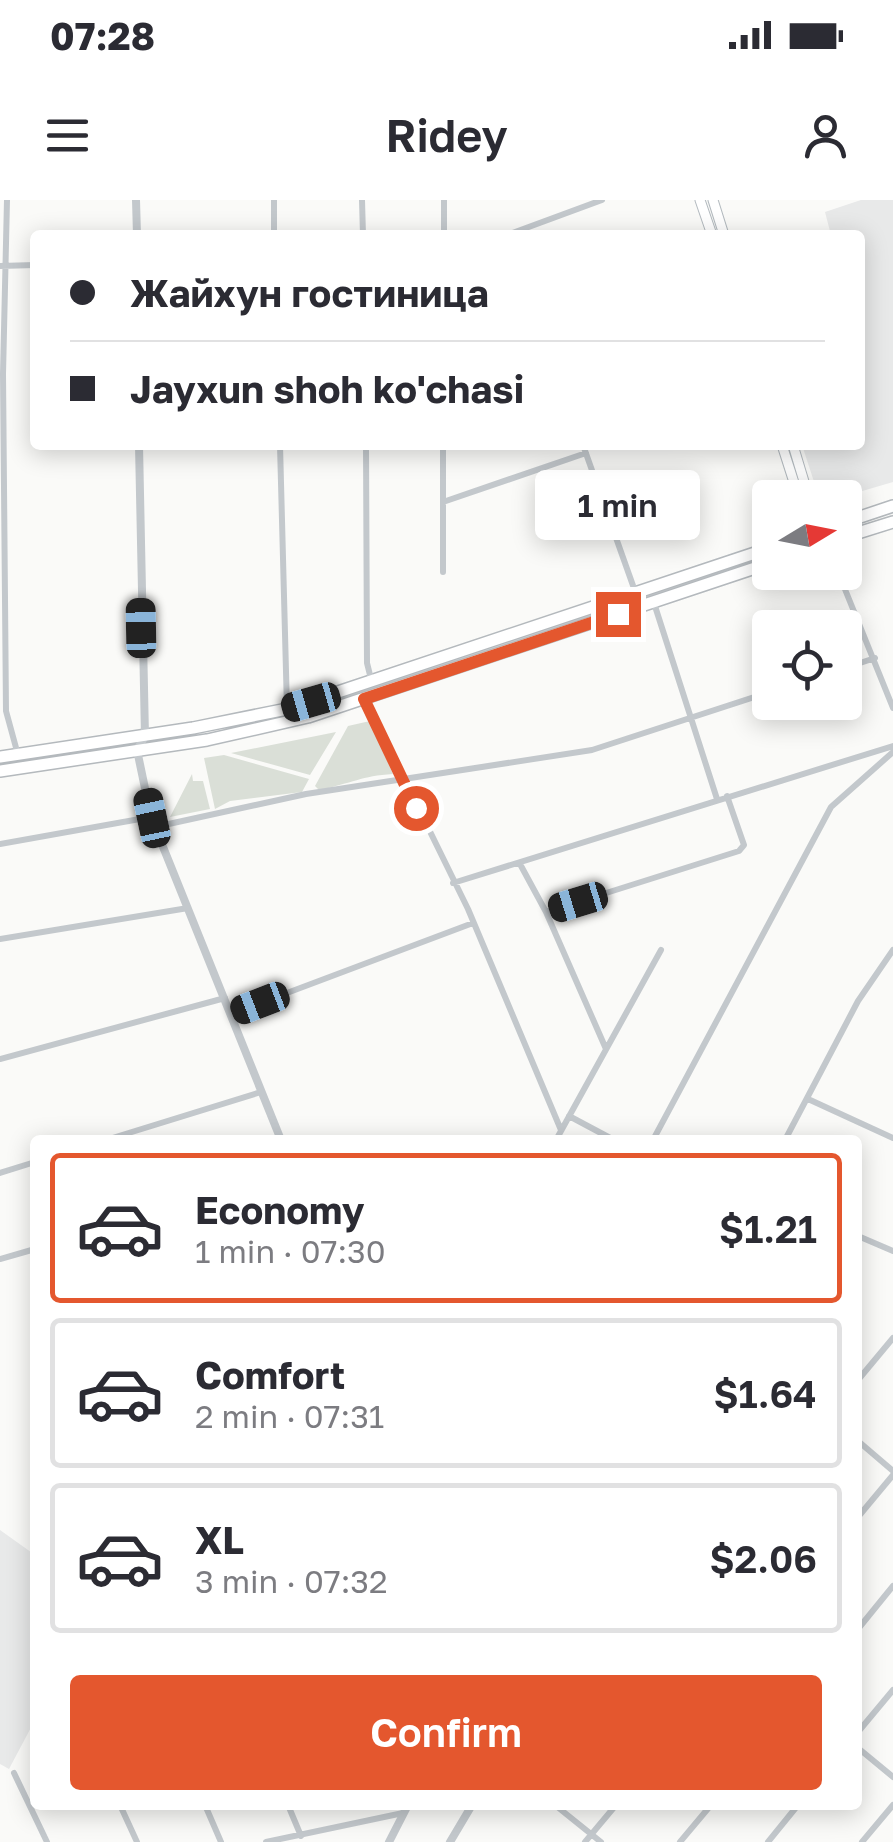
<!DOCTYPE html>
<html lang="en">
<head>
<meta charset="utf-8">
<style>
	body { margin:0; font-family:"Golos Text",sans-serif; background:#f7f7f7; color:#2b2b33; height:100vh; display:flex; flex-direction:column; font-size:38px; white-space:nowrap }
	* { box-sizing:border-box; margin:0 }
	p { font-size:32px; color:#7c7c81 }
	.icon { flex:none; width:55px; height:55px; fill:none; stroke:currentColor; stroke-width:2; stroke-linecap:round; stroke-linejoin:round }
	.map { position:relative; flex:1; overflow:hidden }
	.sheet { position:absolute; left:30px; top:935px; width:832px; height:675px; display:flex; flex-direction:column; background:#fff; border-radius:10px; box-shadow:0 5px 25px #0003 }
	.sheet>* { flex:none }
	.top-card { position:absolute; left:30px; top:30px; width:835px; height:220px; border-radius:10px; box-shadow:0 5px 25px #0003; display:grid; align-content:center; height:220px; padding:0 40px; background:#fff }
	.needle { width:65px; rotate:80deg }
	.tools { position:absolute; left:752px; top:280px; display:grid; gap:20px }
	.tools a { display:grid; place-items:center; width:110px; height:110px; border-radius:10px; background:#fff; box-shadow:0 5px 25px #0003; font-size:50px }
	.end { position:absolute; width:45px; height:45px; margin:-22px; border:12px solid #e4572e; background:#fff; box-shadow:0 0 0 5px #fff }
	.from { border-radius:50% }
	.bubble { position:absolute; height:70px; border-radius:10px; background:#fff; box-shadow:0 5px 25px #0003; font-size:32px; font-weight:600; line-height:70px; text-align:center }
	.car { position:absolute; width:30px; height:60px; margin:-30px -15px; border-radius:12px; box-shadow:0 0 8px 2px #0007; background:linear-gradient(#222 24%,#8ab4d8 0 40%,#222 0 76%,#8ab4d8 0 86%,#222 0) }
	.top-card b { display:flex; align-items:center; gap:35px; height:95px; font-size:38px }
	.top-card b+b { border-top:2px solid #e1e1e2 }
	.top-card i { width:25px; height:25px; background:#2b2b33 }
	ul { padding:18px 0 0; list-style:none }
	li { display:flex; align-items:center; gap:30px; height:150px; margin:0 20px 15px; padding:0 20px; border:5px solid #e1e1e2; border-radius:10px }
	li div { flex:1 }
	li b { display:block; font-size:38px }
	li em { font-style:normal; font-weight:600 }
	li.selected { border-color:#e4572e }
	li>.icon { width:90px; height:90px; stroke-width:1.5 }
	.cta { display:flex; gap:20px; margin-top:auto; padding:20px 40px }
	.cta a { flex:1; height:115px; border-radius:10px; background:#e4572e; color:#fff; font-size:40px; font-weight:600; line-height:115px; text-align:center }
	.status { display:flex; justify-content:space-between; align-items:center; height:70px; padding:0 50px; background:#fff; direction:ltr }
	.status svg { height:28px; fill:currentColor }
	header { display:flex; justify-content:space-between; align-items:center; height:130px; padding:0 40px; background:#fff; font-size:45px; font-weight:600 }
	.map>svg:first-child { display:block }
	.built { fill:#e8e9e9 }
	.green { fill:#dadfd7 }
	.lines { fill:none; stroke-linecap:round; stroke-linejoin:round }
	.secondary-casing { stroke:#b3babf; stroke-width:11 }
	.trunk-casing { stroke:#b4b9bd; stroke-width:14 }
	.minor { stroke:#c3c8cc; stroke-width:6 }
	.tertiary { stroke:#c3c8cc; stroke-width:8 }
	.secondary { stroke:#fff; stroke-width:9 }
	.trunk { stroke:#fff; stroke-width:11 }
	.route { stroke:#e4572e; stroke-width:12 }
</style>
</head>
<body>
<div class="status"><b>07:28</b><svg viewBox="0 0 49 12"><path d="M0 12V9h3v3zM5 12V6h3v6zM10 12V3h3v9zM15 12V0h3v12zM26 1h20v11H26zM47 4h2v5h-2z"/></svg></div>
<header><svg class="icon" aria-label="menu" viewBox="0 0 24 24"><path d="M4 6h16M4 12h16M4 18h16"/></svg>Ridey<svg class="icon" aria-label="person" viewBox="0 0 24 24"><circle cx="12" cy="8" r="4"/><path d="M4 21q1-7 8-7t8 7"/></svg></header>
<div class="map">
<svg width="893" height="1642" viewBox="0 0 893 1642">
	<rect width="100%" height="100%" fill="#fafaf8"/>
	<!-- built -->
	<path class="built" d="M 861,0 L 893,0 L 893,282 L 842,297 L 819,297 L 802,245 L 860,245 L 860,35 L 831,35 L 825,12 Z
		M 0,1330 L 35,1355 L 35,1520 L 9,1569 L 0,1564 Z"/>
	<!-- green -->
	<path class="green" d="M 370,521 L 393,574 C 361,576 353,583 319,590 L 315,586 L 348,526 Z
		M 336,532 L 310,575 L 231,553 Z
		M 224,555 L 309,579 L 302,592 L 230,601 L 215,609 L 204,558 Z
		M 192,574 L 193,581 L 203,581 L 210,609 L 170,617 Z"/>
	<g class="lines">
		<defs>
			<path id="secondary" d="M 700,0 L 712,35
				M 713,0 L 724,35
				M 782,245 L 799,298
				M 793,245 L 809,298"/>
			<path id="trunk" d="M 845,322 L 893,306
				M 845,337 L 893,322
				M 0,557 L 193,528 L 287,509 L 770,348
				M 0,571 L 207,540 L 308,517 L 770,363"/>
		</defs>
		<!-- secondary casing -->
		<use href="#secondary" class="secondary-casing"/>
		<!-- trunk casing -->
		<use href="#trunk" class="trunk-casing"/>
		<!-- minor -->
		<path class="minor" d="M 7,0 L 3,174 L 6,511 L 18,555
			M 274,0 L 274,35
			M 362,0 L 363,35
			M 444,35 L 444,0
			M 507,35 L 602,0
			M 0,66 L 35,65
			M 280,245 L 287,509
			M 366,245 L 367,463 L 372,483
			M 583,245 L 636,394
			M 443,302 L 586,253
			M 443,372 L 443,245
			M 838,372 L 893,508
			M 654,403 L 717,599
			M 845,468 L 875,458
			M 365,499 L 468,709 L 561,930
			M 155,627 L 306,594 L 592,550 L 770,492
			M 0,644 L 151,617
			M 520,664 L 546,712 L 606,849
			M 453,683 L 893,546
			M 546,712 L 739,651 L 744,645 L 727,596
			M 0,739 L 188,708
			M 231,814 L 473,723
			M 0,859 L 225,798
			M 808,899 L 893,938
			M 569,916 L 614,940
			M 106,940 L 261,892
			M 556,940 L 661,750
			M 653,940 L 831,607 L 893,552
			M 785,940 L 858,801 L 893,750
			M 0,973 L 35,962
			M 858,1036 L 893,1051
			M 0,1059 L 35,1049
			M 858,1180 L 893,1138
			M 858,1241 L 893,1271
			M 858,1317 L 893,1275
			M 858,1429 L 893,1386
			M 858,1532 L 893,1490
			M 858,1548 L 893,1577
			M 14,1573 L 47,1642
			M 120,1605 L 137,1642
			M 205,1605 L 221,1642
			M 288,1605 L 301,1636
			M 555,1605 L 601,1642
			M 266,1642 L 403,1613
			M 585,1642 L 616,1605
			M 680,1642 L 711,1605
			M 768,1642 L 798,1605
			M 862,1642 L 893,1605"/>
		<!-- tertiary -->
		<path class="tertiary" d="M 136,0 L 137,35
			M 139,245 L 145,536 L 137,550 L 151,617 L 281,940
			M 389,1642 L 408,1605
			M 450,1642 L 472,1605"/>
		<!-- secondary -->
		<use href="#secondary" class="secondary"/>
		<!-- trunk -->
		<use href="#trunk" class="trunk"/>
	</g>
	<g class="lines">
		<!-- route -->
		<path class="route" d="M 416,608 L 364,499 L 618,414"/>
	</g>
</svg>
<div class="tools">
<a><svg class="needle" viewBox="-14 -14 28 28"><path d="M0-13l5 13h-10z" fill="#e53935"/><path d="M0 13l5-13h-10z" fill="#7c7c81"/></svg></a>
<a><svg class="icon" aria-label="locate" viewBox="0 0 24 24"><circle cx="12" cy="12" r="6"/><path d="M12 2v4M12 18v4M2 12h4M18 12h4"/></svg></a>
</div>
<i class="end from" style="left:416px;top:608px"></i>
<i class="end" style="left:618px;top:414px"></i>
<div class="bubble" style="left:535px;top:270px;width:165px">1 min</div>
<i class="car" style="left:141px;top:428px;rotate:359deg"></i>
<i class="car" style="left:311px;top:502px;rotate:254deg"></i>
<i class="car" style="left:152px;top:618px;rotate:348deg"></i>
<i class="car" style="left:578px;top:702px;rotate:253deg"></i>
<i class="car" style="left:260px;top:803px;rotate:249deg"></i>
<div class="top-card">
<b><i class="from"></i>Жайхун гостиница</b>
<b><i></i>Jayxun shoh ko'chasi</b>
</div>
<section class="sheet">
<ul>
<li class="selected"><svg class="icon" aria-label="car" viewBox="0 0 24 24"><path d="M5 17H2v-5l4-1 3-4h7l3 4 3 1v5h-3M9 17h6M6 11h13"/><circle cx="7" cy="17" r="2"/><circle cx="17" cy="17" r="2"/></svg><div><b>Economy</b><p>1 min · 07:30</p></div><em>$1.21</em></li>
<li><svg class="icon" aria-label="car" viewBox="0 0 24 24"><path d="M5 17H2v-5l4-1 3-4h7l3 4 3 1v5h-3M9 17h6M6 11h13"/><circle cx="7" cy="17" r="2"/><circle cx="17" cy="17" r="2"/></svg><div><b>Comfort</b><p>2 min · 07:31</p></div><em>$1.64</em></li>
<li><svg class="icon" aria-label="car" viewBox="0 0 24 24"><path d="M5 17H2v-5l4-1 3-4h7l3 4 3 1v5h-3M9 17h6M6 11h13"/><circle cx="7" cy="17" r="2"/><circle cx="17" cy="17" r="2"/></svg><div><b>XL</b><p>3 min · 07:32</p></div><em>$2.06</em></li>
</ul>
<div class="cta"><a>Confirm</a></div>
</section>
</div>
</body>
</html>
